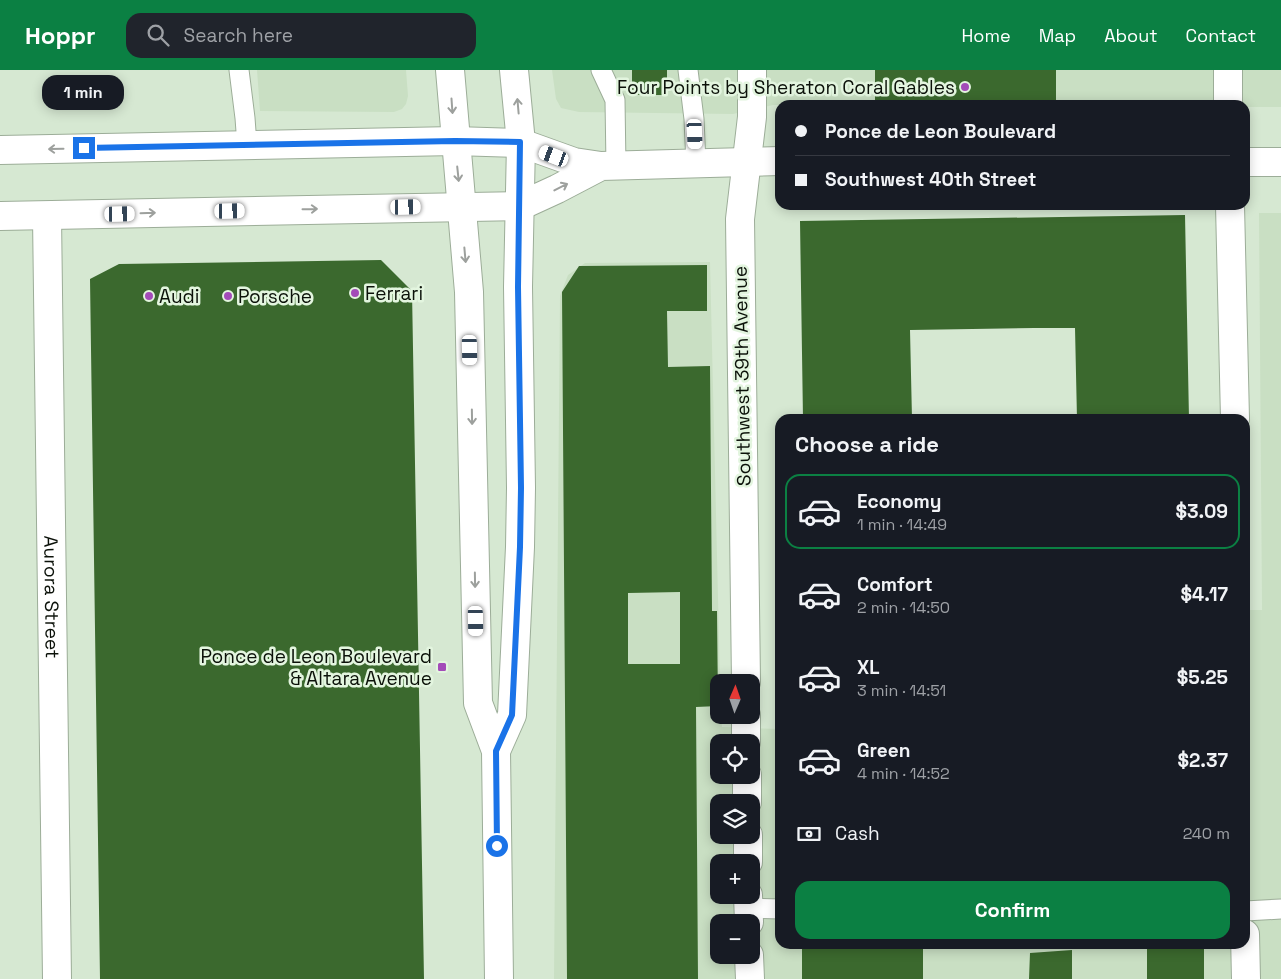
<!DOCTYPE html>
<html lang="en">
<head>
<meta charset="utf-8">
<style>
	body { margin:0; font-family:"Space Grotesk",sans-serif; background:#20242c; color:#f1f3f6; height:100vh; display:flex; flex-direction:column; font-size:19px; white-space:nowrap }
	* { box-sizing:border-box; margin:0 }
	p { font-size:16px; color:#9ea1a6 }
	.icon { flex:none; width:28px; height:28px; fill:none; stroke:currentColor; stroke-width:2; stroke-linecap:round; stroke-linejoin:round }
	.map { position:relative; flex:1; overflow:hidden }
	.sheet { position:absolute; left:775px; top:344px; width:475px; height:535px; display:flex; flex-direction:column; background:#171b24; border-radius:15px; box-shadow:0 2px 12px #0003 }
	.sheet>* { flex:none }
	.top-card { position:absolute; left:775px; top:30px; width:475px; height:110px; border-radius:15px; box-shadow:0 2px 12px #0003; display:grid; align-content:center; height:110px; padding:0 20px; background:#171b24 }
	.needle { width:32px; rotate:2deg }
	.controls { position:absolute; left:710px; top:604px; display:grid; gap:10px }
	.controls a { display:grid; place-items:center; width:50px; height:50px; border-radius:10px; background:#171b24; box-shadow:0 2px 12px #0003; font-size:25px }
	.end { position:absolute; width:22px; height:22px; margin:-11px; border:6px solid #1a73e8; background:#fff; box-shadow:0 0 0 2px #fff }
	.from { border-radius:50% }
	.bubble { position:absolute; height:35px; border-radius:15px; background:#171b24; box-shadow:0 2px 12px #0003; font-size:16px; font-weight:800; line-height:35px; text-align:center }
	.car { position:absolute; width:15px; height:30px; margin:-15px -8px; border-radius:6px; box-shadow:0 0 4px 1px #0007; background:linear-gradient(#fff 24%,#345 0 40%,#fff 0 76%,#345 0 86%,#fff 0) }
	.top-card b { display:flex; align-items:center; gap:18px; height:48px; font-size:19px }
	.top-card b+b { border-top:1px solid #363941 }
	.top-card i { width:12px; height:12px; background:#f1f3f6 }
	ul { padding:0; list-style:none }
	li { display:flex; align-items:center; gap:15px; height:75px; margin:0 10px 8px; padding:0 10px; border:2px solid transparent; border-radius:15px }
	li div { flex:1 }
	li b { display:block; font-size:19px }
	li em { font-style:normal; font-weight:800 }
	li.on { border-color:#0b8043 }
	li>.icon { width:45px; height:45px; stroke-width:1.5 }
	h2 { padding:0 20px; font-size:22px; line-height:60px }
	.pay { display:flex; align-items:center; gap:12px; height:55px; padding:0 20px; font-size:19px }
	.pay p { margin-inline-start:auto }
	.cta { display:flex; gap:10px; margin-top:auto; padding:10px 20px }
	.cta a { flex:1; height:58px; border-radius:15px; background:#0b8043; color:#fff; font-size:20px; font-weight:800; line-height:58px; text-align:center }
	header { display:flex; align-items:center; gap:30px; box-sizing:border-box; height:70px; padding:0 25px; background:#0b8043; color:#fff }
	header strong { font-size:24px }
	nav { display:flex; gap:28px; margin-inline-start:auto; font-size:18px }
	.search { width:350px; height:45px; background:#20242c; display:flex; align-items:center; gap:12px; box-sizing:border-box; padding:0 18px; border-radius:15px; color:#9ea1a6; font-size:19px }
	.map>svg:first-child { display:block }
	.built { fill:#c9dfc3; fill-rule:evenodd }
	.building { fill:#3b692e; fill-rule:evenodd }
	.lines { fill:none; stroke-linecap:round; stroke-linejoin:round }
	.service-casing { stroke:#9cad98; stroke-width:21 }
	.minor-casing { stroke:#9cad98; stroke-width:30 }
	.tertiary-casing { stroke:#9cad98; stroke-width:30 }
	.primary-casing { stroke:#9cad98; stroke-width:30 }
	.service { stroke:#fff; stroke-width:19 }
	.minor { stroke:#fff; stroke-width:28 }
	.tertiary { stroke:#fff; stroke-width:28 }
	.primary { stroke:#fff; stroke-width:28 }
	.oneway { stroke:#9da09d }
	.route { stroke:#1a73e8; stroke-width:6 }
	.poi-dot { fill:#a34bb8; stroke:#e3f5df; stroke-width:2 }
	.labels { text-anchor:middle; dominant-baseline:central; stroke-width:5; stroke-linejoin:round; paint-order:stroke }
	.poi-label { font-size:19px; fill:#0b1109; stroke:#e3f5df; text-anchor:start }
	.street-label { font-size:19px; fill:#0b1109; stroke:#e3f5df }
</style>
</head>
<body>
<header>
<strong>Hoppr</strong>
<div class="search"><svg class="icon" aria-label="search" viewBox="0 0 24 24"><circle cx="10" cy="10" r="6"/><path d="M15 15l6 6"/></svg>Search here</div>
<nav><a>Home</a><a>Map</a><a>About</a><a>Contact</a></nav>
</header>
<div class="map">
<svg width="1281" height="909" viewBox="0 0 1281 909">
	<rect width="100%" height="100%" fill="#d6e8d2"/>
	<!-- built -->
	<path class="built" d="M 257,0 L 406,0 L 408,26 L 406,34 L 402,39 L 394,42 L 260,41 Z
		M 552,0 L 1281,0 L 1281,37 L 1245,37 L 1245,35 L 773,35 L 733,44 L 579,42 L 561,38 L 556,29 Z
		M 1259,143 L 1281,143 L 1281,909 L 554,909 L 560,226 L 568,205 L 585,193 L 710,192 L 720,612 L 719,612 L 719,645 L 721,645 L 722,657 L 780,659 L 780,874 L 1245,874 L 1245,540 L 1262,540 ZM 719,672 L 751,672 L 751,705 L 719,705 ZM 719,732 L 751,732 L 751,765 L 719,765 ZM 719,792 L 751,792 L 751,825 L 719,825 ZM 719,852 L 751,852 L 751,885 L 719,885 Z"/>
	<!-- building -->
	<path class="building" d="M 632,0 L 667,0 L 667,25 L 632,25 Z
		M 875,0 L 1056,0 L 1056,35 L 875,33 Z
		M 1185,145 L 1189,349 L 1077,349 L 1075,258 L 1034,258 L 910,260 L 912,349 L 803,349 L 800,151 Z
		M 381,190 L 412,221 L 424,909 L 100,909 L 90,209 L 119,194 Z
		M 707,195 L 707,241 L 667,241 L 668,297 L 710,296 L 712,541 L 717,541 L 718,636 L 696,637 L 698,909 L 567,909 L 562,222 L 579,196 ZM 680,522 L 680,594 L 628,594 L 628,523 Z
		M 802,874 L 923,874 L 923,909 L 802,909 Z
		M 1147,874 L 1204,874 L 1204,909 L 1147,909 Z
		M 1072,880 L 1072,909 L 1029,909 L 1030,883 Z"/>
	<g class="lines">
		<defs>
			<path id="service" d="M 239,0 L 245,48 L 247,75
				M 601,0 L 615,30 L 616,96
				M 688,0 L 694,49 L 696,94
				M 749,838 L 780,839
				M 1245,841 L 1281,839"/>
			<g id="minor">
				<path d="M 1228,35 L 1228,0"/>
				<path d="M 1230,135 L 1235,349"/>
				<path id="s1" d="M 47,146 L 57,909"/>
				<path d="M 746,612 L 740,149 L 752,47 L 752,0"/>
				<path d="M 746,645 L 746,672"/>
				<path d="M 747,705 L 747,732"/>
				<path d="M 748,765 L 748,792"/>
				<path d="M 748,825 L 749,852"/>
				<path d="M 1245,864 L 1246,909"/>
				<path d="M 749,885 L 750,909"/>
			</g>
			<path id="tertiary" d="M 450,0 L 469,222 L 478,633 L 496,681 L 499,909
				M 496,681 L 512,645 L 520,477 L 521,418 L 518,217 L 521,73 L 514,0"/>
			<path id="primary" d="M 0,80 L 455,71 L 521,73 L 574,92 L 601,96 L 780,91
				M 1245,92 L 1281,92
				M 0,146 L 520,136 L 557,119 L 601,96"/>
		</defs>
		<!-- service casing -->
		<use href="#service" class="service-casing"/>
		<!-- minor casing -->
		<use href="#minor" class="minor-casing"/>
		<!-- tertiary casing -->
		<use href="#tertiary" class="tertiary-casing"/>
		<!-- primary casing -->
		<use href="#primary" class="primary-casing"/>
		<!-- service -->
		<use href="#service" class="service"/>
		<!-- minor -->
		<use href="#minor" class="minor"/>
		<!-- tertiary -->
		<use href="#tertiary" class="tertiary"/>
		<!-- primary -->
		<use href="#primary" class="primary"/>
	</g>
	<!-- one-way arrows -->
	<defs><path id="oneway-shaft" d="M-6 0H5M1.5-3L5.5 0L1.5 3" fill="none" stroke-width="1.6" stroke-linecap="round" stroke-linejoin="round" transform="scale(1.25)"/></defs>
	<g class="oneway">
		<use href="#oneway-shaft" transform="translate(452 36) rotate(86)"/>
		<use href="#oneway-shaft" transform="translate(518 36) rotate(-95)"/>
		<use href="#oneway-shaft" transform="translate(56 79) rotate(179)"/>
		<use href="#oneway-shaft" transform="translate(458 104) rotate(84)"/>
		<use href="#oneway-shaft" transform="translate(561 117) rotate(-27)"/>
		<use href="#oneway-shaft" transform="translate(310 139) rotate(-1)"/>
		<use href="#oneway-shaft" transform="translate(148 143) rotate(-2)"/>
		<use href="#oneway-shaft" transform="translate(465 185) rotate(85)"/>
		<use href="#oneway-shaft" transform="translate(472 347) rotate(89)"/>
		<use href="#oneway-shaft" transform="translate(475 510) rotate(89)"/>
	</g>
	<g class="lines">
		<!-- route -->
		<path class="route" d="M 84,78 L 455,71 L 520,72 L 518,217 L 521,418 L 520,477 L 512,645 L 496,681 L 497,776"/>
	</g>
	<!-- markers -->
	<g class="poi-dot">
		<circle cx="965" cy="17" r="5"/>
		<circle cx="355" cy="223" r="5"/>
		<circle cx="149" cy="226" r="5"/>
		<circle cx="228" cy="226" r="5"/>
		<rect x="437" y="592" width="10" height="10" rx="2.5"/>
	</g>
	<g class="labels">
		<!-- poi labels -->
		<g class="poi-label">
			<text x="955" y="17" text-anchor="end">Four Points by Sheraton Coral Gables</text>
			<text x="365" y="223">Ferrari</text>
			<text x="159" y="226">Audi</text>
			<text x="238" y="226">Porsche</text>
			<text x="432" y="586" text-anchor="end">Ponce de Leon Boulevard<tspan x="432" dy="22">&amp; Altara Avenue</tspan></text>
		</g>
		<!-- street labels -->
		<g class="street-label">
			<text transform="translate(742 306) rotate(-91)">Southwest 39th Avenue</text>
			<text stroke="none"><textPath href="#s1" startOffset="381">Aurora Street</textPath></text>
		</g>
	</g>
</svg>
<div class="controls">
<a><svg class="needle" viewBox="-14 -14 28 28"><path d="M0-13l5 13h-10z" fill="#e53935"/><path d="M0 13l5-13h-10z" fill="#9ea1a6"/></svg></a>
<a><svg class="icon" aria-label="locate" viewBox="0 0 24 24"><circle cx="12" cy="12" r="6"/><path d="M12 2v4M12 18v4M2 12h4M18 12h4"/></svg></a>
<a><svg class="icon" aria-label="layers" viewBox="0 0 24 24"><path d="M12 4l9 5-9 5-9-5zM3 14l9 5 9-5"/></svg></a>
<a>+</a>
<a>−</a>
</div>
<i class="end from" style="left:497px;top:776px"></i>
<i class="end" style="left:84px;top:78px"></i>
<div class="bubble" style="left:42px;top:5px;width:82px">1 min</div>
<i class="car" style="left:695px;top:64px;rotate:177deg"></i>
<i class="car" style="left:554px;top:86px;rotate:291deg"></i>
<i class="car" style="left:406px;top:137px;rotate:89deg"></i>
<i class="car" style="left:230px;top:141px;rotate:89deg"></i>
<i class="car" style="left:120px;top:144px;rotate:89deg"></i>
<i class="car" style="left:470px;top:280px;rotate:179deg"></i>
<i class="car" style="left:476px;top:551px;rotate:179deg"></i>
<div class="top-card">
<b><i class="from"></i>Ponce de Leon Boulevard</b>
<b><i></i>Southwest 40th Street</b>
</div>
<section class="sheet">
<h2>Choose a ride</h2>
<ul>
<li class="on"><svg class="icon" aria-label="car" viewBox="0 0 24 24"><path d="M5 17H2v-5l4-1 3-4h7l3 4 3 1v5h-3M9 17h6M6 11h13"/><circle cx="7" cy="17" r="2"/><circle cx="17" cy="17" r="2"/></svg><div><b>Economy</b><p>1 min · 14:49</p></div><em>$3.09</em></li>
<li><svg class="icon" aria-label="car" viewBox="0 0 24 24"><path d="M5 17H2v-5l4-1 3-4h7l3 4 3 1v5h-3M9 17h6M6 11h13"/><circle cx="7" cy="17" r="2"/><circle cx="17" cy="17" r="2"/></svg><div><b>Comfort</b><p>2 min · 14:50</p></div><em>$4.17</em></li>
<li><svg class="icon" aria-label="car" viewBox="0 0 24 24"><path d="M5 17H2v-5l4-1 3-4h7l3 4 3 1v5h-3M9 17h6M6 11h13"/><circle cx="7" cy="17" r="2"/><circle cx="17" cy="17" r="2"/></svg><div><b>XL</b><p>3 min · 14:51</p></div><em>$5.25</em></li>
<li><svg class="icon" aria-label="car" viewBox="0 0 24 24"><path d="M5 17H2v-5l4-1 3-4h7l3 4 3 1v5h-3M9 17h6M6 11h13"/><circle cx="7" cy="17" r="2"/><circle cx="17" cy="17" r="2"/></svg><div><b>Green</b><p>4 min · 14:52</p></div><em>$2.37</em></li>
</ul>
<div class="pay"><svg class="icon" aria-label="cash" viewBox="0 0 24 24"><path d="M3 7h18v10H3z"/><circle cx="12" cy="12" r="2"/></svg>Cash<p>240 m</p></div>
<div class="cta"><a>Confirm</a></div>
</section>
</div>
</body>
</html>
